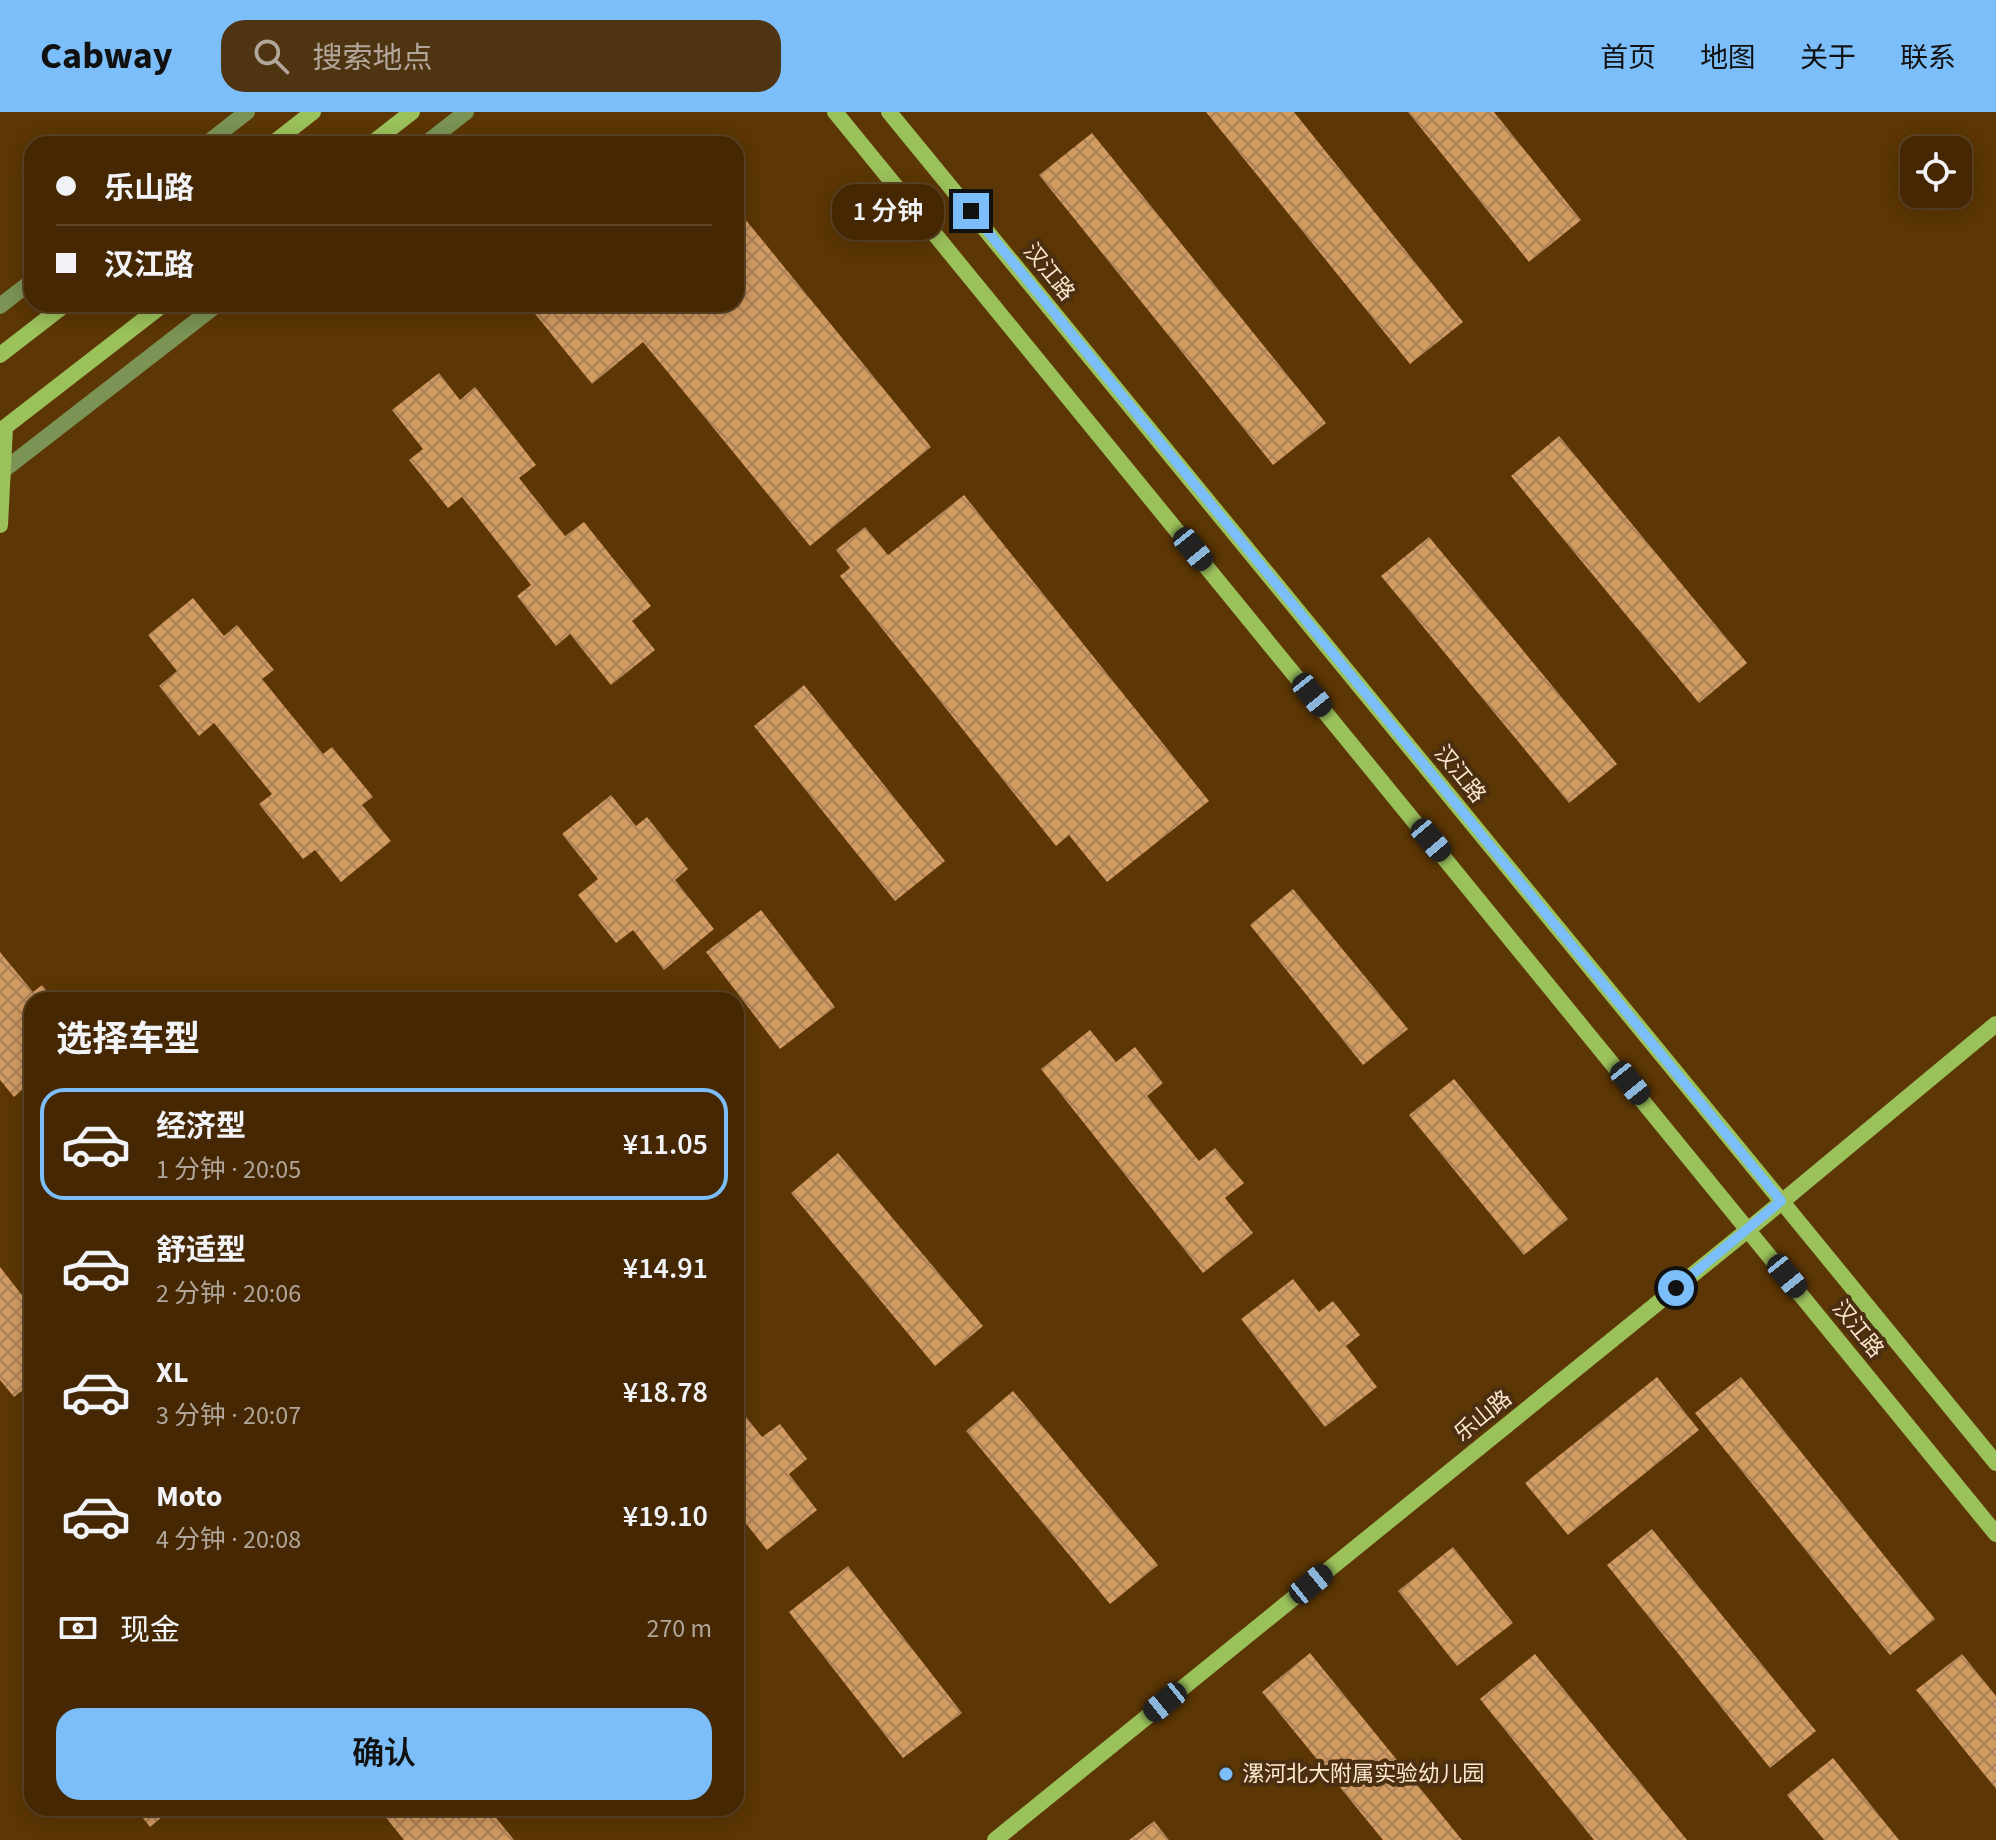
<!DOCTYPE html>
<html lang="zh">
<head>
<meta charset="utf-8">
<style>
	body { margin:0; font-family:"Source Sans 3","Noto Sans SC",sans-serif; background:#4f3412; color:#f1f3f6; height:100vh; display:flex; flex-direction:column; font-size:30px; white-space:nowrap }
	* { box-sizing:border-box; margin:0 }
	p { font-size:26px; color:#b0a69a }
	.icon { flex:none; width:44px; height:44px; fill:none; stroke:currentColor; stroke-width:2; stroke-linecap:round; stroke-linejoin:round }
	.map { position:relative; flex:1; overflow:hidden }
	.details { position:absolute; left:24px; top:880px; width:720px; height:824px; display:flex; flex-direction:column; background:#452803; border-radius:24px; box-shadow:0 4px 20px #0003,0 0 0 2px #5d4425 }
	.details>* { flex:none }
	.top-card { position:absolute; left:24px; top:24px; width:720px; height:176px; border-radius:24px; box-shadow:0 4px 20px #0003,0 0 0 2px #5d4425; display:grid; align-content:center; height:176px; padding:0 32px; background:#452803 }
	.fabs { position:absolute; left:1900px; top:24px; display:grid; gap:16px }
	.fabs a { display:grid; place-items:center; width:72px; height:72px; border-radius:16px; background:#452803; box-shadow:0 4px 20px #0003,0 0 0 2px #5d4425; font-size:40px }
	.end { position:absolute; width:36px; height:36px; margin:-18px; border:10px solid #7bbef9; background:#111; box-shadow:0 0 0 4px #111 }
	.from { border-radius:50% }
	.bubble { position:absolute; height:56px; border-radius:24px; background:#452803; box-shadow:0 4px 20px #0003,0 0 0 2px #5d4425; font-size:26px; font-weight:600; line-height:56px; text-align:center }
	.car { position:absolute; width:24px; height:48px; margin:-24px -12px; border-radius:10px; box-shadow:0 0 6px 2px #0007; background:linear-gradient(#222 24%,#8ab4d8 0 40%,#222 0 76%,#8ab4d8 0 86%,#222 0) }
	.top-card b { display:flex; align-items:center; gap:28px; height:76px; font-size:30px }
	.top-card b+b { border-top:2px solid #5d4425 }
	.top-card i { width:20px; height:20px; background:#f1f3f6 }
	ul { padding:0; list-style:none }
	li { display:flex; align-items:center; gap:24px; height:112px; margin:0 16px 12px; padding:0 16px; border:4px solid transparent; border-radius:24px }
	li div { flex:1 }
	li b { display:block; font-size:30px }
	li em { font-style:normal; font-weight:600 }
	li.active { border-color:#7bbef9 }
	li>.icon { width:72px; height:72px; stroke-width:1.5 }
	h2 { padding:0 32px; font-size:36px; line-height:96px }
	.pay { display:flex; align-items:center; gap:20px; height:88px; padding:0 32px; font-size:30px }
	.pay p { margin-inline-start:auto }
	.button { display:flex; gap:16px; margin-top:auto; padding:16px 32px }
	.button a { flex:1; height:92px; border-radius:24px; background:#7bbef9; color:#111; font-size:32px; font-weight:600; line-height:92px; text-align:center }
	header { display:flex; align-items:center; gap:48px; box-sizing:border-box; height:112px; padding:0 40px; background:#7bbef9; color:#111 }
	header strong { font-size:38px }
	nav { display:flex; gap:44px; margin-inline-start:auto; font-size:28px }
	.search { width:560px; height:72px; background:#4f3412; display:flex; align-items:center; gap:20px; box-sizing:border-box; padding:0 28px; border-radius:24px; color:#b0a69a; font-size:30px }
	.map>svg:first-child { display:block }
	.building { fill:url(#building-cross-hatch) }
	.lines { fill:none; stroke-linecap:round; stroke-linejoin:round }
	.street { stroke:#7b9355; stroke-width:16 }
	.secondary { stroke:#9bc15b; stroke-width:16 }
	.route { stroke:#7bbef9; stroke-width:10 }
	.poi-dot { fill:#7bbef9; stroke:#4a2f10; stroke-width:3 }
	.labels { text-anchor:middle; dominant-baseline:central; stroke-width:8; stroke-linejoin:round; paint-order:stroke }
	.street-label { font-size:22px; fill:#ffe7d1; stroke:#4a2f10 }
	.poi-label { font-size:22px; fill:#ffe7d1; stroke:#4a2f10; text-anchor:start }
</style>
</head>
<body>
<header>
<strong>Cabway</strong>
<div class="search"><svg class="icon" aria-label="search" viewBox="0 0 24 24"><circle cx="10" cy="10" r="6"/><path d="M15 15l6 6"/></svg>搜索地点</div>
<nav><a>首页</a><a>地图</a><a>关于</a><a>联系</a></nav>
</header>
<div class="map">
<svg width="1996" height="1728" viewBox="0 0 1996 1728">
	<defs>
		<pattern id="building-cross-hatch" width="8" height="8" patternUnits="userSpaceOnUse" patternTransform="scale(2)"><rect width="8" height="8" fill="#d29b62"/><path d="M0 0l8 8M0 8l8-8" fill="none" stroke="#aa8158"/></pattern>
	</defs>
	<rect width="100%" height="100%" fill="#5c3604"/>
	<!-- building -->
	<path class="building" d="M 1206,0 L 1294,0 L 1463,210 L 1410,252 Z
		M 1408,0 L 1494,0 L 1581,108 L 1529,150 Z
		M 1092,21 L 1326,311 L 1273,353 L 1039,63 Z
		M 736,96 L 931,335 L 810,434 L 643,230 L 592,272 L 527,192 L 736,192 Z
		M 439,261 L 460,288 L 475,275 L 536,353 L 519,366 L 565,424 L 584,410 L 651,494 L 632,509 L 655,538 L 611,573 L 570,522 L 556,534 L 517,484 L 531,473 L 462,385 L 448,396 L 409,348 L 423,337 L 392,298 Z
		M 1559,324 L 1747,551 L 1699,591 L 1511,364 Z
		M 964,383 L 1209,689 L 1107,770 L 1069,723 L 1056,734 L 840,464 L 850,456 L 836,438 L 865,415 L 888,443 Z
		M 1429,425 L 1617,652 L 1569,691 L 1381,464 Z
		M 193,486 L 224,524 L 237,513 L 274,558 L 262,567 L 323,642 L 332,635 L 373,685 L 362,693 L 391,729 L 341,770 L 315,738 L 303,747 L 259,692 L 272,682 L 214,611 L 199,624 L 159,574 L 177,559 L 148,523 Z
		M 804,573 L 945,749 L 895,789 L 754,614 Z
		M 611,683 L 636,714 L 647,705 L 688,757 L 675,768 L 714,817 L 664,858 L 633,818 L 616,831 L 578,783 L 598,767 L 562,722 Z
		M 1293,777 L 1408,917 L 1363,953 L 1250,813 Z
		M 761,798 L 835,895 L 780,937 L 706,840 Z
		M 0,840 L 33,880 L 42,873 L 54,888 L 32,888 L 32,985 L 24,976 L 14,985 L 0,968 Z
		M 1090,918 L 1116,950 L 1135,935 L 1163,971 L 1147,984 L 1199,1049 L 1215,1036 L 1244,1071 L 1225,1086 L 1253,1121 L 1203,1161 L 1041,957 Z
		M 1454,967 L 1568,1107 L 1524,1143 L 1409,1003 Z
		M 838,1041 L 983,1214 L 935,1254 L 791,1081 Z
		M 0,1155 L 32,1196 L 32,1271 L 14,1285 L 0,1268 Z
		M 1293,1167 L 1319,1200 L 1333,1189 L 1360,1223 L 1346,1234 L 1377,1275 L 1325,1315 L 1241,1207 Z
		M 1657,1265 L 1699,1318 L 1568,1423 L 1525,1371 Z
		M 1741,1265 L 1935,1507 L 1890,1543 L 1695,1301 Z
		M 1013,1279 L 1158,1453 L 1110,1492 L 966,1319 Z
		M 736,1292 L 762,1325 L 780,1312 L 807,1347 L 789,1362 L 817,1398 L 767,1438 L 736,1399 Z
		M 1652,1417 L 1816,1619 L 1770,1656 L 1607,1453 Z
		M 1453,1435 L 1513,1511 L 1457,1554 L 1398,1479 Z
		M 848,1454 L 962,1601 L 903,1646 L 789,1500 Z
		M 1310,1541 L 1462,1728 L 1383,1728 L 1262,1580 Z
		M 1535,1542 L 1687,1728 L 1594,1728 L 1480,1587 Z
		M 1962,1542 L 1996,1584 L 1996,1677 L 1916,1578 Z
		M 1833,1646 L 1899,1728 L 1824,1728 L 1787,1683 Z
		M 135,1696 L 173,1696 L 150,1715 Z
		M 390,1696 L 457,1696 L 464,1704 L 473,1696 L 488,1696 L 514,1728 L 404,1728 L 383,1702 Z
		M 1154,1709 L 1169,1728 L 1129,1728 Z"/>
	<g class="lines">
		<!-- street -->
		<path class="street" d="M 206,32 L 247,0
			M 425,32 L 466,0
			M 0,194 L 32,169
			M 0,361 L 218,192"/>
		<!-- secondary -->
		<path class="secondary" d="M 835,0 L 1996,1422
			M 889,0 L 1996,1351
			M 272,32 L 313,0
			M 371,32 L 412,0
			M 0,243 L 66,192
			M 0,319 L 164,192
			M 0,413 L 5,316
			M 995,1728 L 1749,1117 L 1996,912"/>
	</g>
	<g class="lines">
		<!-- route -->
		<path class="route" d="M 971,99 L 1781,1089 L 1676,1176"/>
	</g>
	<!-- markers -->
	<circle class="poi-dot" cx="1226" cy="1662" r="8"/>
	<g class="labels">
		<!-- street labels -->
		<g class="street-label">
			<text transform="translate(1049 160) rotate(51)">汉江路</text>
			<text transform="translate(1460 662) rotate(51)">汉江路</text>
			<text transform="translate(1858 1217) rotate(51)">汉江路</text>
			<text transform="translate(1483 1304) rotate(-39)">乐山路</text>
		</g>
		<!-- poi labels -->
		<g class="poi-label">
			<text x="1242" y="1662">漯河北大附属实验幼儿园</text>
		</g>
	</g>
</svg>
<div class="fabs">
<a><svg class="icon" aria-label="locate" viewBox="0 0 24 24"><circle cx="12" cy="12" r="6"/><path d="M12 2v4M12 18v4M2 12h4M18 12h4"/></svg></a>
</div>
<i class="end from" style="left:1676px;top:1176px"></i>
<i class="end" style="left:971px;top:99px"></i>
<div class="bubble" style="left:832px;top:72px;width:112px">1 分钟</div>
<i class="car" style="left:1193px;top:437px;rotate:141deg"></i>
<i class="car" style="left:1312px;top:583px;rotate:141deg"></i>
<i class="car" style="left:1431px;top:728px;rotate:140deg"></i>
<i class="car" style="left:1630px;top:971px;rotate:141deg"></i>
<i class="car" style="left:1787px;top:1164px;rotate:141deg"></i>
<i class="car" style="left:1311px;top:1472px;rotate:51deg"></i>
<i class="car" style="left:1165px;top:1590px;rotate:231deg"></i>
<div class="top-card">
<b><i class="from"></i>乐山路</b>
<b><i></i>汉江路</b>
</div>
<section class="details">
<h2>选择车型</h2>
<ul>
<li class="active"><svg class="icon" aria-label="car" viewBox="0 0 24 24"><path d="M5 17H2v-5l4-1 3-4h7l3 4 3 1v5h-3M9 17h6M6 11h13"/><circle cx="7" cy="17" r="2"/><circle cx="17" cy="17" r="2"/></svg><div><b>经济型</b><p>1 分钟 · 20:05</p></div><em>¥11.05</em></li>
<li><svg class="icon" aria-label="car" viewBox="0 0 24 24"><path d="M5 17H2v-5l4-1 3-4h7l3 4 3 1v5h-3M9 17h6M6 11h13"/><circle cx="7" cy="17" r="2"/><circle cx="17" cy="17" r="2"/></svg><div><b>舒适型</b><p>2 分钟 · 20:06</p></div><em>¥14.91</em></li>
<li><svg class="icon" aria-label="car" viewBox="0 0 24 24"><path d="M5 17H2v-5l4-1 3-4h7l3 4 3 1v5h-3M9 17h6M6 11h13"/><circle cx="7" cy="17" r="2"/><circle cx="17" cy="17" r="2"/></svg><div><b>XL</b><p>3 分钟 · 20:07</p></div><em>¥18.78</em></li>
<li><svg class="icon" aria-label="car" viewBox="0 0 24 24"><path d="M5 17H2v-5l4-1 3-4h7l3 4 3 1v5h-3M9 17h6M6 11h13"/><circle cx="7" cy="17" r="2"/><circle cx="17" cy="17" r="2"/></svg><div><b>Moto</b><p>4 分钟 · 20:08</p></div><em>¥19.10</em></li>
</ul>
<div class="pay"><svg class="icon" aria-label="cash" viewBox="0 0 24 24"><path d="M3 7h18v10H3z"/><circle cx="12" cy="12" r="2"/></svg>现金<p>270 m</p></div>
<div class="button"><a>确认</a></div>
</section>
</div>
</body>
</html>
